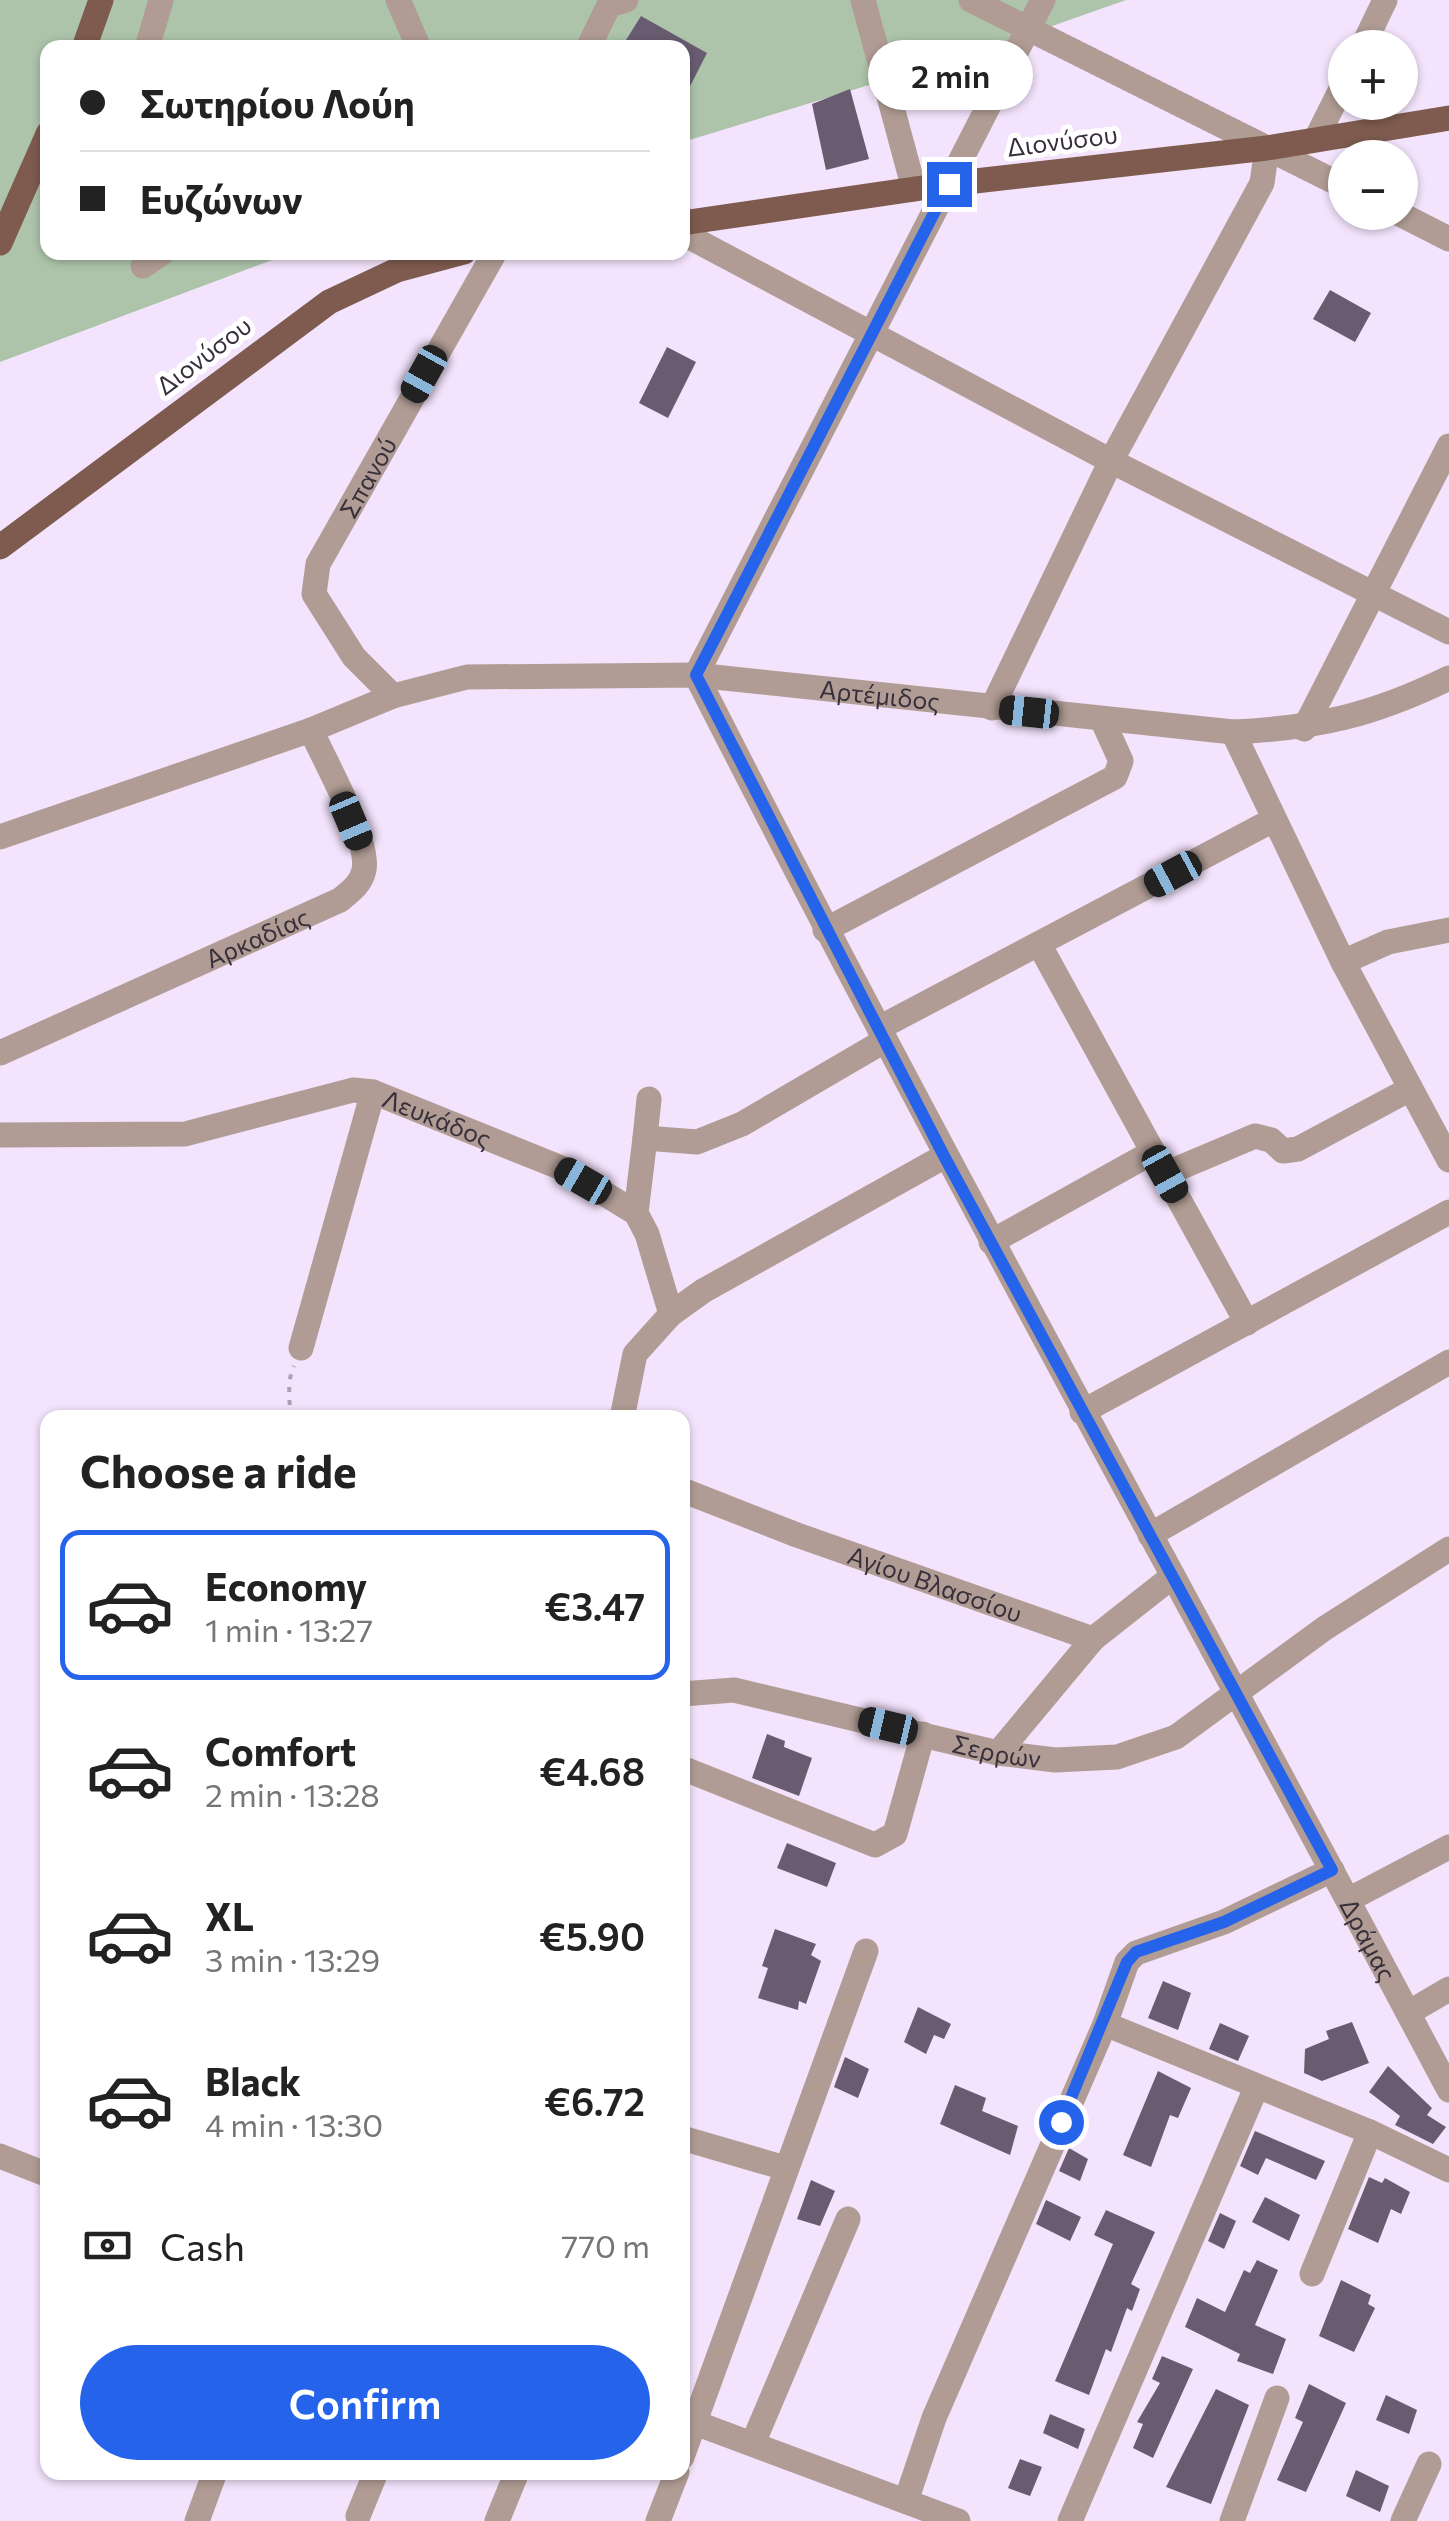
<!DOCTYPE html>
<html lang="en">
<head>
<meta charset="utf-8">
<style>
	body { margin:0; font-family:Commissioner,sans-serif; background:#f2f2f2; color:#222; height:100vh; display:flex; flex-direction:column; font-size:38px; white-space:nowrap }
	* { box-sizing:border-box; margin:0 }
	p { font-size:32px; color:#767676 }
	.icon { flex:none; width:55px; height:55px; fill:none; stroke:currentColor; stroke-width:2; stroke-linecap:round; stroke-linejoin:round }
	.map { position:relative; flex:1; overflow:hidden }
	.details { position:absolute; left:40px; top:1410px; width:650px; height:1070px; display:flex; flex-direction:column; background:#fff; border-radius:20px; box-shadow:0 2px 8px #0004 }
	.details>* { flex:none }
	.banner { position:absolute; left:40px; top:40px; width:650px; height:220px; border-radius:20px; box-shadow:0 2px 8px #0004; display:grid; align-content:center; height:220px; padding:0 40px; background:#fff }
	.buttons { position:absolute; left:1328px; top:30px; display:grid; gap:20px }
	.buttons a { display:grid; place-items:center; width:90px; height:90px; border-radius:50%; background:#fff; box-shadow:0 2px 8px #0004; font-size:50px }
	.end { position:absolute; width:45px; height:45px; margin:-22px; border:12px solid #2563eb; background:#fff; box-shadow:0 0 0 5px #fff }
	.from { border-radius:50% }
	.bubble { position:absolute; height:70px; border-radius:35px; background:#fff; box-shadow:0 2px 8px #0004; font-size:32px; font-weight:600; line-height:70px; text-align:center }
	.car { position:absolute; width:30px; height:60px; margin:-30px -15px; border-radius:12px; box-shadow:0 0 8px 2px #0007; background:linear-gradient(#222 24%,#8ab4d8 0 40%,#222 0 76%,#8ab4d8 0 86%,#222 0) }
	.banner b { display:flex; align-items:center; gap:35px; height:95px; font-size:38px }
	.banner b+b { border-top:2px solid #e0e0e0 }
	.banner i { width:25px; height:25px; background:#222 }
	ul { padding:0; list-style:none }
	li { display:flex; align-items:center; gap:30px; height:150px; margin:0 20px 15px; padding:0 20px; border:5px solid transparent; border-radius:20px }
	li div { flex:1 }
	li b { display:block; font-size:38px }
	li em { font-style:normal; font-weight:600 }
	li.selected { border-color:#2563eb }
	li>.icon { width:90px; height:90px; stroke-width:1.5 }
	h2 { padding:0 40px; font-size:45px; line-height:120px }
	.pay { display:flex; align-items:center; gap:25px; height:110px; padding:0 40px; font-size:38px }
	.pay p { margin-inline-start:auto }
	.cta { display:flex; gap:20px; margin-top:auto; padding:20px 40px }
	.cta a { flex:1; height:115px; border-radius:60px; background:#2563eb; color:#fff; font-size:40px; font-weight:600; line-height:115px; text-align:center }
	.map>svg:first-child { display:block }
	.green { fill:#adc4ab }
	.building { fill:#695c71 }
	.lines { fill:none; stroke-linecap:round; stroke-linejoin:round }
	.path { stroke:#aea1b4; stroke-width:4; stroke-dasharray:5 8; stroke-linecap:butt }
	.minor { stroke:#b09c94; stroke-width:25 }
	.major { stroke:#7e5b4e; stroke-width:25 }
	.route { stroke:#2563eb; stroke-width:12 }
	.labels { text-anchor:middle; dominant-baseline:central; stroke-width:10; stroke-linejoin:round; paint-order:stroke }
	.street-label { font-size:25px; fill:#37303a; stroke:#fff }
</style>
</head>
<body>
<div class="map">
<svg width="1449" height="2521" viewBox="0 0 1449 2521">
	<rect width="100%" height="100%" fill="#f3e3fc"/>
	<!-- green -->
	<path class="green" d="M 0,0 L 1126,0 L 990,48 L 683,142 L 682,48 L 48,48 L 48,252 L 291,253 L 0,362 Z"/>
	<!-- building -->
	<path class="building" d="M 641,16 L 707,53 L 682,102 L 682,48 L 621,48 Z
		M 850,89 L 869,159 L 826,170 L 812,104 Z
		M 1330,290 L 1371,313 L 1355,342 L 1313,319 Z
		M 667,347 L 696,362 L 668,418 L 639,403 Z
		M 767,1734 L 785,1741 L 784,1747 L 812,1758 L 799,1796 L 752,1778 Z
		M 787,1843 L 836,1863 L 827,1887 L 777,1868 Z
		M 775,1929 L 816,1944 L 811,1955 L 821,1961 L 806,2004 L 799,2001 L 798,2010 L 758,1998 L 768,1968 L 762,1966 Z
		M 1163,1981 L 1191,1993 L 1178,2030 L 1148,2018 Z
		M 918,2007 L 951,2024 L 944,2039 L 934,2035 L 926,2054 L 904,2042 Z
		M 1352,2022 L 1369,2063 L 1322,2081 L 1304,2073 L 1305,2049 L 1329,2039 L 1326,2031 Z
		M 1220,2023 L 1249,2036 L 1238,2061 L 1209,2049 Z
		M 845,2057 L 869,2069 L 858,2098 L 834,2087 Z
		M 1388,2066 L 1432,2108 L 1427,2115 L 1446,2127 L 1433,2144 L 1395,2125 L 1400,2116 L 1369,2092 Z
		M 1158,2071 L 1191,2088 L 1178,2118 L 1170,2115 L 1151,2167 L 1123,2155 Z
		M 955,2085 L 986,2098 L 982,2111 L 1018,2126 L 1010,2155 L 940,2124 Z
		M 1255,2131 L 1325,2161 L 1316,2180 L 1266,2158 L 1258,2175 L 1240,2166 Z
		M 1069,2148 L 1088,2159 L 1080,2181 L 1059,2171 Z
		M 1369,2177 L 1382,2183 L 1385,2178 L 1410,2192 L 1401,2214 L 1391,2209 L 1378,2243 L 1348,2229 Z
		M 811,2180 L 835,2191 L 820,2226 L 797,2219 Z
		M 1265,2197 L 1300,2215 L 1289,2241 L 1252,2222 Z
		M 1046,2200 L 1081,2217 L 1070,2241 L 1036,2224 Z
		M 1106,2210 L 1155,2232 L 1131,2284 L 1140,2289 L 1132,2311 L 1127,2308 L 1111,2352 L 1106,2349 L 1089,2395 L 1055,2381 L 1113,2244 L 1094,2235 Z
		M 1220,2213 L 1236,2221 L 1224,2249 L 1208,2241 Z
		M 1257,2260 L 1278,2270 L 1255,2325 L 1286,2339 L 1273,2374 L 1237,2361 L 1240,2354 L 1185,2327 L 1197,2298 L 1225,2312 L 1244,2270 L 1250,2273 Z
		M 1341,2280 L 1371,2295 L 1368,2304 L 1375,2308 L 1354,2352 L 1319,2336 Z
		M 1162,2356 L 1193,2369 L 1153,2458 L 1133,2448 L 1143,2424 L 1137,2422 L 1160,2383 L 1152,2379 Z
		M 1309,2384 L 1346,2403 L 1306,2492 L 1277,2480 L 1303,2422 L 1295,2418 Z
		M 1216,2389 L 1249,2405 L 1211,2504 L 1166,2487 Z
		M 1386,2395 L 1417,2410 L 1409,2434 L 1376,2420 Z
		M 1050,2414 L 1085,2429 L 1078,2449 L 1043,2433 Z
		M 1020,2459 L 1042,2467 L 1030,2496 L 1008,2488 Z
		M 1356,2470 L 1389,2486 L 1380,2512 L 1346,2496 Z"/>
	<g class="lines">
		<!-- path -->
		<path class="path" d="M 290,1418 L 289,1381 L 294,1366"/>
		<!-- minor -->
		<g class="minor">
			<path d="M 398,0 L 419,48"/>
			<path d="M 863,0 L 914,189"/>
			<path d="M 971,0 L 1345,187"/>
			<path d="M 147,48 L 161,0"/>
			<path d="M 588,48 L 609,5 L 626,0"/>
			<path d="M 1362,48 L 1385,0"/>
			<path d="M 1317,137 L 1345,81"/>
			<path d="M 1396,212 L 1449,239"/>
			<path d="M 682,233 L 1111,461 L 1449,632"/>
			<path d="M 143,266 L 163,252"/>
			<path id="s1" d="M 696,675 C 938,1152 1199,1618 1449,2090"/>
			<path d="M 696,675 L 1043,0"/>
			<path id="s2" d="M 393,696 L 354,657 L 314,594 L 318,564 L 495,252"/>
			<path d="M 992,708 L 1111,461 L 1262,183 L 1267,148"/>
			<path d="M 1304,729 L 1449,446"/>
			<path d="M 1233,732 L 1343,962 L 1449,1160"/>
			<path id="s3" d="M 0,837 L 311,730 L 393,696 L 467,677 L 696,675 L 1233,732 C 1318,728 1373,715 1449,678"/>
			<path d="M 825,930 L 1115,777 L 1121,761 L 1102,719"/>
			<path d="M 1343,962 L 1388,942 L 1449,930"/>
			<path d="M 879,1028 L 1273,820"/>
			<path id="s4" d="M 0,1053 L 340,900 C 351,891 361,884 364,870 C 370,840 324,760 311,730"/>
			<path id="s5" d="M 0,1135 L 185,1134 L 353,1090 L 373,1092 L 564,1169 L 636,1213 L 647,1234 L 671,1314 L 635,1354 L 622,1418"/>
			<path d="M 645,1138 L 649,1099"/>
			<path d="M 1153,1152 L 1165,1174 L 1255,1136 L 1271,1140 L 1283,1151 L 1298,1149 L 1410,1089"/>
			<path d="M 1165,1174 L 1247,1323"/>
			<path d="M 636,1213 L 645,1138 L 697,1142 L 742,1124 L 884,1041"/>
			<path d="M 991,1242 L 1153,1152 L 1039,944"/>
			<path d="M 671,1314 L 703,1291 L 945,1156"/>
			<path d="M 301,1348 L 373,1092"/>
			<path d="M 1082,1412 L 1449,1212"/>
			<path id="s6" d="M 682,1490 L 797,1535 L 1093,1639"/>
			<path d="M 1150,1535 L 1449,1362"/>
			<path id="s7" d="M 682,1694 L 734,1690 L 998,1753 L 1055,1760 L 1117,1757 L 1176,1737 L 1325,1628 L 1449,1549"/>
			<path d="M 998,1753 L 1093,1639 L 1173,1576"/>
			<path d="M 682,1768 L 875,1845 L 895,1834 L 923,1734"/>
			<path d="M 1348,1900 L 1449,1847"/>
			<path d="M 1408,2013 L 1449,1989"/>
			<path d="M 1105,2024 L 1370,2132 L 1449,2170"/>
			<path d="M 682,2138 L 785,2168"/>
			<path d="M 0,2156 L 48,2175"/>
			<path d="M 1312,2274 L 1370,2132"/>
			<path d="M 682,2418 L 958,2521"/>
			<path d="M 753,2443 L 848,2219"/>
			<path d="M 682,2457 L 866,1951"/>
			<path d="M 906,2501 L 934,2418 L 1105,2024 L 1127,1962 L 1136,1953 L 1224,1922 L 1332,1870"/>
			<path d="M 358,2516 L 376,2472"/>
			<path d="M 197,2521 L 215,2472"/>
			<path d="M 497,2521 L 517,2472"/>
			<path d="M 658,2521 L 677,2472"/>
			<path d="M 1070,2521 L 1256,2088"/>
			<path d="M 1232,2521 L 1277,2398"/>
			<path d="M 1403,2521 L 1429,2464"/>
		</g>
		<!-- major -->
		<path class="major" d="M 84,48 L 101,0
			M 682,223 L 949,184 L 1267,148 L 1449,118
			M 0,243 L 48,134
			M 0,547 L 329,302 L 397,270 L 464,252"/>
	</g>
	<g class="lines">
		<!-- route -->
		<path class="route" d="M 949,184 L 696,675 L 944,1156 L 1332,1870 L 1224,1922 L 1136,1952 L 1127,1962 L 1061,2122"/>
	</g>
	<g class="labels">
		<!-- street labels -->
		<g class="street-label">
			<text transform="translate(1062 140) rotate(-7)">Διονύσου</text>
			<text transform="translate(203 355) rotate(-37)">Διονύσου</text>
			<text stroke="none"><textPath href="#s2" startOffset="260">Σπανού</textPath></text>
			<text stroke="none"><textPath href="#s3" startOffset="908">Αρτέμιδος</textPath></text>
			<text stroke="none"><textPath href="#s4" startOffset="282">Αρκαδίας</textPath></text>
			<text stroke="none"><textPath href="#s5" startOffset="448">Λευκάδος</textPath></text>
			<text stroke="none"><textPath href="#s6" startOffset="270">Αγίου Βλασσίου</textPath></text>
			<text stroke="none"><textPath href="#s7" startOffset="322">Σερρών</textPath></text>
			<text stroke="none"><textPath href="#s1" startOffset="1432">Δράμας</textPath></text>
		</g>
	</g>
</svg>
<div class="buttons">
<a>+</a>
<a>−</a>
</div>
<i class="end from" style="left:1061px;top:2122px"></i>
<i class="end" style="left:949px;top:184px"></i>
<div class="bubble" style="left:868px;top:40px;width:165px">2 min</div>
<i class="car" style="left:424px;top:374px;rotate:209deg"></i>
<i class="car" style="left:1029px;top:712px;rotate:276deg"></i>
<i class="car" style="left:351px;top:821px;rotate:157deg"></i>
<i class="car" style="left:1173px;top:874px;rotate:242deg"></i>
<i class="car" style="left:1165px;top:1174px;rotate:151deg"></i>
<i class="car" style="left:583px;top:1181px;rotate:300deg"></i>
<i class="car" style="left:888px;top:1726px;rotate:283deg"></i>
<div class="banner">
<b><i class="from"></i>Σωτηρίου Λούη</b>
<b><i></i>Ευζώνων</b>
</div>
<section class="details">
<h2>Choose a ride</h2>
<ul>
<li class="selected"><svg class="icon" aria-label="car" viewBox="0 0 24 24"><path d="M5 17H2v-5l4-1 3-4h7l3 4 3 1v5h-3M9 17h6M6 11h13"/><circle cx="7" cy="17" r="2"/><circle cx="17" cy="17" r="2"/></svg><div><b>Economy</b><p>1 min · 13:27</p></div><em>€3.47</em></li>
<li><svg class="icon" aria-label="car" viewBox="0 0 24 24"><path d="M5 17H2v-5l4-1 3-4h7l3 4 3 1v5h-3M9 17h6M6 11h13"/><circle cx="7" cy="17" r="2"/><circle cx="17" cy="17" r="2"/></svg><div><b>Comfort</b><p>2 min · 13:28</p></div><em>€4.68</em></li>
<li><svg class="icon" aria-label="car" viewBox="0 0 24 24"><path d="M5 17H2v-5l4-1 3-4h7l3 4 3 1v5h-3M9 17h6M6 11h13"/><circle cx="7" cy="17" r="2"/><circle cx="17" cy="17" r="2"/></svg><div><b>XL</b><p>3 min · 13:29</p></div><em>€5.90</em></li>
<li><svg class="icon" aria-label="car" viewBox="0 0 24 24"><path d="M5 17H2v-5l4-1 3-4h7l3 4 3 1v5h-3M9 17h6M6 11h13"/><circle cx="7" cy="17" r="2"/><circle cx="17" cy="17" r="2"/></svg><div><b>Black</b><p>4 min · 13:30</p></div><em>€6.72</em></li>
</ul>
<div class="pay"><svg class="icon" aria-label="cash" viewBox="0 0 24 24"><path d="M3 7h18v10H3z"/><circle cx="12" cy="12" r="2"/></svg>Cash<p>770 m</p></div>
<div class="cta"><a>Confirm</a></div>
</section>
</div>
</body>
</html>
